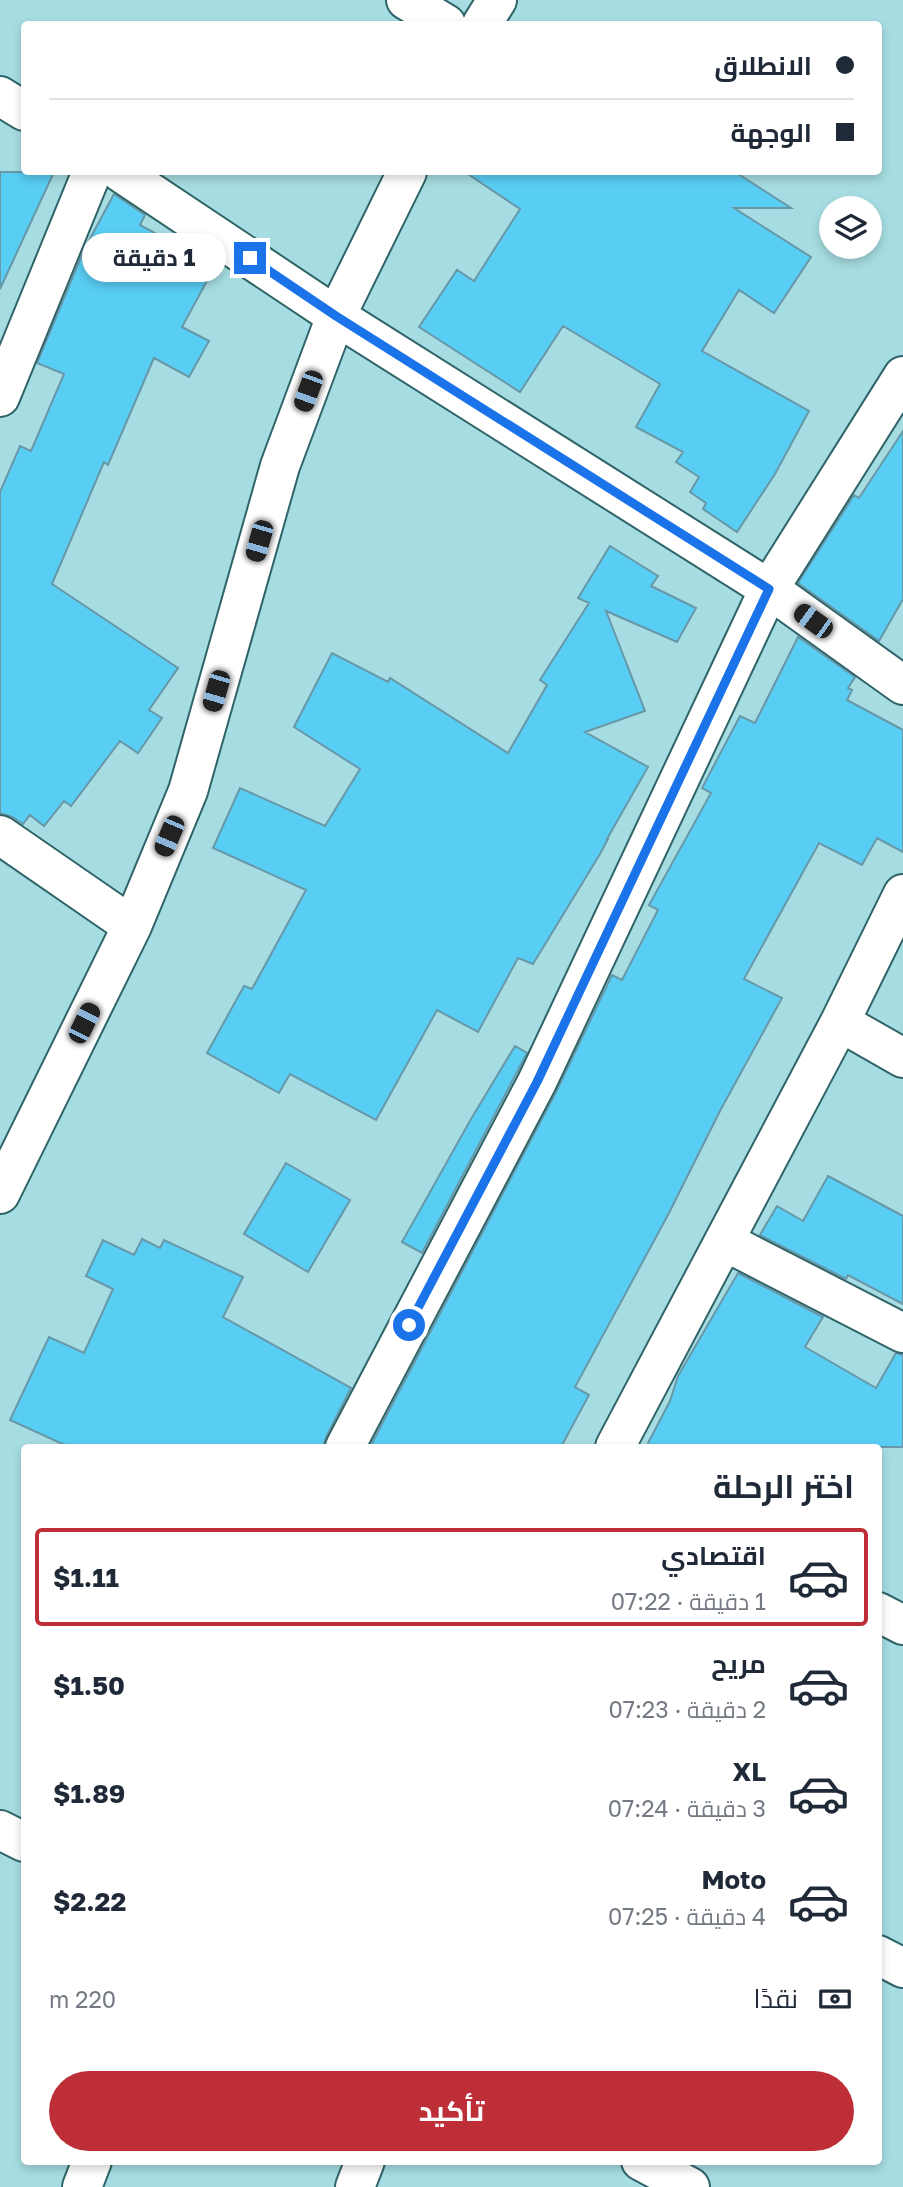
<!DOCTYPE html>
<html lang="ar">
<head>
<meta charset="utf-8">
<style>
	body { margin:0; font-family:"Golos Text",Cairo,sans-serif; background:#f6f6f7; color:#1f2937; direction:rtl; height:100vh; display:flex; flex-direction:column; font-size:26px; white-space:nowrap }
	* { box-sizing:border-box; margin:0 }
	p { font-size:23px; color:#747a83 }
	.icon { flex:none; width:38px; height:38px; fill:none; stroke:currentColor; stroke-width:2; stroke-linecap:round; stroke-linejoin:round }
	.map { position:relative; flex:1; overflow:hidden; direction:ltr }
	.details { position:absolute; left:21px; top:1444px; width:861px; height:721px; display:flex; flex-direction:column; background:#fff; border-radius:7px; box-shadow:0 4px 10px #0003; direction:rtl }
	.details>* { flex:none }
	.banner { position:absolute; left:21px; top:21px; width:861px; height:154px; border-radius:7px; box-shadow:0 4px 10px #0003; direction:rtl; display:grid; align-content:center; height:154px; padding:0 28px; background:#fff }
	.tools { position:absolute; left:819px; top:196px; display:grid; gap:14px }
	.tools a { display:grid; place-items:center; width:63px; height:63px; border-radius:50%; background:#fff; box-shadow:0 4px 10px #0003; font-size:35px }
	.end { position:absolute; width:32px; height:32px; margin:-16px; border:9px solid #1a73e8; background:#fff; box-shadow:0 0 0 4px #fff }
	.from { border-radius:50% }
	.bubble { position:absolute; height:49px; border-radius:24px; background:#fff; box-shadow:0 4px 10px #0003; font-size:23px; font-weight:700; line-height:49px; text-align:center; direction:rtl }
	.car { position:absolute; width:21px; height:42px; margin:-21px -10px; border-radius:9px; box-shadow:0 0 5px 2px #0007; background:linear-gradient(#222 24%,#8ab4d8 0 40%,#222 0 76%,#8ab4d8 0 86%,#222 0) }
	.banner b { display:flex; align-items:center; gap:24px; height:66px; font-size:26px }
	.banner b+b { border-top:2px solid #e0e1e3 }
	.banner i { width:18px; height:18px; background:#1f2937 }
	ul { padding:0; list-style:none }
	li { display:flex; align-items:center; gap:21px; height:98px; margin:0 14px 10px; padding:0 14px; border:4px solid transparent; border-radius:7px }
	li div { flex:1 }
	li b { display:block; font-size:26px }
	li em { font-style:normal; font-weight:700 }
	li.active { border-color:#be2e37 }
	li>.icon { width:63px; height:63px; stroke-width:1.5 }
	h2 { padding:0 28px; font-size:32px; line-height:84px }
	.pay { display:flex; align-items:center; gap:18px; height:77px; padding:0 28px; font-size:26px }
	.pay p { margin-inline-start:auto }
	.button { display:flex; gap:14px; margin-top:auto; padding:14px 28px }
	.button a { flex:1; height:80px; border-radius:42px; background:#be2e37; color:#fff; font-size:28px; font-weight:700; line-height:80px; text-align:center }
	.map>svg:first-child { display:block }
	.building { fill:#59cef4; stroke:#6897a8; stroke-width:2 }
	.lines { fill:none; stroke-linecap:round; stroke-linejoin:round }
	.minor-casing { stroke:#2f6469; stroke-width:42 }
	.minor { stroke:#fff; stroke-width:38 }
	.route { stroke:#1a73e8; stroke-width:9 }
</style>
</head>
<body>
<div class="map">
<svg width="903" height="2187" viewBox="0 0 903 2187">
	<rect width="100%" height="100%" fill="#a6dde2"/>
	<!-- building -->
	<path class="building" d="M 0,172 L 54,172 L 0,289 Z
		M 465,172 L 735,172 L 791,208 L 734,208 L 811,257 L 774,313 L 739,290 L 702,351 L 809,411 L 775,474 L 737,532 L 703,509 L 706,503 L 690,492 L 699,477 L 676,462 L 683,452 L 636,427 L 660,384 L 563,326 L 520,392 L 419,327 L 457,270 L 474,281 L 520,209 Z
		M 114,194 L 145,215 L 140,225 L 215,266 L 182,327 L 209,341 L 189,377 L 154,358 L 108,465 L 104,462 L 52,584 L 178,668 L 149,710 L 162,718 L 138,753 L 120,741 L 71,806 L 64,801 L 44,826 L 30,815 L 23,824 L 12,817 L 0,813 L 0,492 L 20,446 L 31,451 L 64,374 L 37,363 L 84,250 Z
		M 903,431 L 903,599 L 879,641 L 798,583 L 854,495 L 859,498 Z
		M 610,546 L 658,576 L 651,586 L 696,608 L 677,642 L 606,611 L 645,711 L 585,732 L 648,767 L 607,839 L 608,839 L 600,854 L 533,964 L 518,958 L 478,1032 L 437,1010 L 376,1120 L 290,1074 L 279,1093 L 207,1053 L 244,986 L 252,989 L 306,890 L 213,848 L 240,788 L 325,826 L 360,769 L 294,727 L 332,653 L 388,682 L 390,678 L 508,753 L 547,685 L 540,680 L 589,603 L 578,598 Z
		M 798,637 L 855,677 L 848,688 L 852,690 L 847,700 L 903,730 L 903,852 L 877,838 L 862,865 L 819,843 L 744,979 L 782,998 L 721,1109 L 669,1213 L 575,1387 L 589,1395 L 561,1447 L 370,1447 L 556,1092 L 612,975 L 622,980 L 658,910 L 649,905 L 711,793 L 702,788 L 740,716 L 755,723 Z
		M 515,1046 L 527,1053 L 422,1253 L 402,1242 L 471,1119 Z
		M 286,1163 L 350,1200 L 308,1272 L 244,1234 Z
		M 828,1176 L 903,1216 L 903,1304 L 848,1275 L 846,1279 L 760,1235 L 777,1206 L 803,1221 Z
		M 142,1239 L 160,1248 L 164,1240 L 243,1277 L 223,1317 L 351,1388 L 326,1437 L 323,1447 L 69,1447 L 10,1420 L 49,1337 L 84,1353 L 113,1289 L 86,1276 L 103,1240 L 134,1255 Z
		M 738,1273 L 823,1317 L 805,1347 L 876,1388 L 896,1353 L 903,1355 L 903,1447 L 646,1447 L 670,1401 L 678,1376 Z"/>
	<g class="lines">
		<defs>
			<path id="minor" d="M 406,0 L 446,24
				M 482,24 L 497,0
				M 0,96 L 24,111
				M 120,172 L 336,316 L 769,589 L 903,685
				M 0,397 L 92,172
				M 0,835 L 132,926
				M 840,1022 L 903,1058
				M 0,1194 L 132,926 L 188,791 L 280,466 L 336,316 L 407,172
				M 724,1241 L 903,1333
				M 345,1447 L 537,1082 L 769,589 L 903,376
				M 615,1447 L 840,1022 L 903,894
				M 878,1612 L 903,1625
				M 0,1830 L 24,1842
				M 878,1955 L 903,1968
				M 641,2161 L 690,2187
				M 82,2187 L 92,2161
				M 355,2187 L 365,2161"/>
		</defs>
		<!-- minor casing -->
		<use href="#minor" class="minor-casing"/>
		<!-- minor -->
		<use href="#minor" class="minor"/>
	</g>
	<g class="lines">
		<!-- route -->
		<path class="route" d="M 250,258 L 336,316 L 769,589 L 537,1082 L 409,1325"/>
	</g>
</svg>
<div class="tools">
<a><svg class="icon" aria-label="layers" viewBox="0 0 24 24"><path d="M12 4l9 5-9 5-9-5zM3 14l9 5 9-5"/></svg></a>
</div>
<i class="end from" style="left:409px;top:1325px"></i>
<i class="end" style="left:250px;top:258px"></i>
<div class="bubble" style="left:82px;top:233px;width:144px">1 دقيقة</div>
<i class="car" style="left:308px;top:391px;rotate:200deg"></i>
<i class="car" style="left:259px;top:541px;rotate:196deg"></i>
<i class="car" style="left:813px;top:621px;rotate:306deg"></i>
<i class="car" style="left:216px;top:691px;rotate:196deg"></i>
<i class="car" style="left:169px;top:836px;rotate:203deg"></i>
<i class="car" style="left:84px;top:1023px;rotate:26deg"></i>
<div class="banner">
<b><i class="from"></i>الانطلاق</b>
<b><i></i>الوجهة</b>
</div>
<section class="details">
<h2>اختر الرحلة</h2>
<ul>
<li class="active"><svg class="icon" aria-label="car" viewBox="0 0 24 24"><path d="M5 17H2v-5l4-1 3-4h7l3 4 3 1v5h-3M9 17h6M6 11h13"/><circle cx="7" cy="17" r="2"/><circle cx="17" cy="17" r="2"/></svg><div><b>اقتصادي</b><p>1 دقيقة · 07:22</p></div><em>$1.11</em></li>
<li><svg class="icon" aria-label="car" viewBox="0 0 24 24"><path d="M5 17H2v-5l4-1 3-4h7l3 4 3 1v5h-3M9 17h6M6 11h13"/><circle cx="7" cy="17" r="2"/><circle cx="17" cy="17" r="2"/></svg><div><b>مريح</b><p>2 دقيقة · 07:23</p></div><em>$1.50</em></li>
<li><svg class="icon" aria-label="car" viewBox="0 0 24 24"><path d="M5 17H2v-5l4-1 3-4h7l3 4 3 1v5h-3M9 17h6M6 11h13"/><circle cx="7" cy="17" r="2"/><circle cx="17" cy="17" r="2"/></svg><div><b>XL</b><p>3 دقيقة · 07:24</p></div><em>$1.89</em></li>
<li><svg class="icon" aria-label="car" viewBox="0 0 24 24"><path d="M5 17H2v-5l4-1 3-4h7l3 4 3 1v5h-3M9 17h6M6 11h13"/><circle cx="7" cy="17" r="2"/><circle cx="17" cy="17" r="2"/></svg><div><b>Moto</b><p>4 دقيقة · 07:25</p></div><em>$2.22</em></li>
</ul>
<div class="pay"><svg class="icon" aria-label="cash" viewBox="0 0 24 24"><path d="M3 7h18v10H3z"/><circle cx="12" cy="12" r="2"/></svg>نقدًا<p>220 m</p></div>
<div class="button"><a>تأكيد</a></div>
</section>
</div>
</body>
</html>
